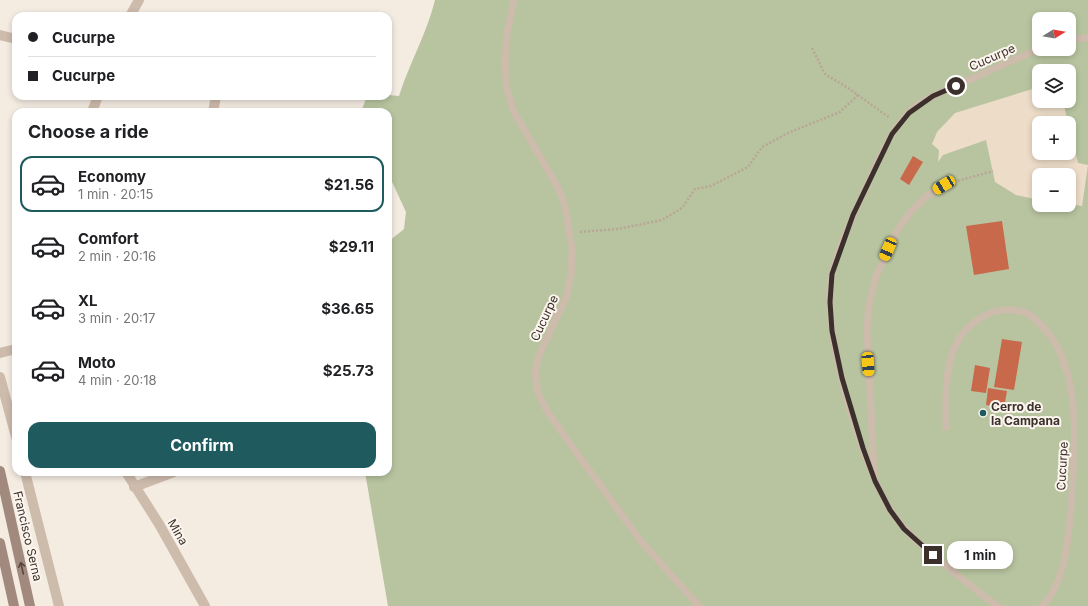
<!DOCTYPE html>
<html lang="en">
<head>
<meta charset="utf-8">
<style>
	body { margin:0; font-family:Inter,sans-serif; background:#f6f6f6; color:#202124; height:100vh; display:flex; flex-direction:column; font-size:15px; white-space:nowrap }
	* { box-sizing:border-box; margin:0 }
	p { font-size:13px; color:#757577 }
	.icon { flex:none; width:22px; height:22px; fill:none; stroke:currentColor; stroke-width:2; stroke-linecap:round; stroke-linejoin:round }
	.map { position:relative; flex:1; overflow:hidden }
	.panel { position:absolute; left:12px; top:108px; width:380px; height:368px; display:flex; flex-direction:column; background:#fff; border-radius:12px; box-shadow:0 2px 6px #0003 }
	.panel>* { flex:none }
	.top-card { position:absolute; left:12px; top:12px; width:380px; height:88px; border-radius:12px; box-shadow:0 2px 6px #0003; display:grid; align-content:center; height:88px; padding:0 16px; background:#fff }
	.needle { width:26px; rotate:79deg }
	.fabs { position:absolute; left:1032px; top:12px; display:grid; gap:8px }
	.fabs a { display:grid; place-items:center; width:44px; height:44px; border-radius:8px; background:#fff; box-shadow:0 2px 6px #0003; font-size:20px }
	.end { position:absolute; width:18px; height:18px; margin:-9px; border:5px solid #3b302b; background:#fff; box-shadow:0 0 0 2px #fff }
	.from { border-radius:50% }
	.bubble { position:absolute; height:28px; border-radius:12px; background:#fff; box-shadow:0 2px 6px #0003; font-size:13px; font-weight:700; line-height:28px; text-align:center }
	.car { position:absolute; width:12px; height:24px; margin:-12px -6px; border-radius:5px; box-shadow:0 0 3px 1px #0007; background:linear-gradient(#f5c518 24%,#345 0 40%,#f5c518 0 76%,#345 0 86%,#f5c518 0) }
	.top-card b { display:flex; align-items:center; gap:14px; height:38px; font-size:15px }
	.top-card b+b { border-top:1px solid #e0e0e0 }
	.top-card i { width:10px; height:10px; background:#202124 }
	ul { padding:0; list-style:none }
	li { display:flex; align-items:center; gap:12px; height:56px; margin:0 8px 6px; padding:0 8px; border:2px solid transparent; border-radius:12px }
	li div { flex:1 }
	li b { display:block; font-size:15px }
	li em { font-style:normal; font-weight:700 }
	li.active { border-color:#1f5a5e }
	li>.icon { width:36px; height:36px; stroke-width:1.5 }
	h2 { padding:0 16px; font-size:18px; line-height:48px }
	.primary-button { display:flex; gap:8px; margin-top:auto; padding:8px 16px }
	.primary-button a { flex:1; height:46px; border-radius:12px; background:#1f5a5e; color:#fff; font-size:16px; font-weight:700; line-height:46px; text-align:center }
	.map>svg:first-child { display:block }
	.green { fill:#b8c4a0; fill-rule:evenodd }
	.plaza { fill:#ecdcc8 }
	.building { fill:#c8694b }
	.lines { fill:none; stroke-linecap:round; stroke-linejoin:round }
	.path { stroke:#b9a596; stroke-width:2.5; stroke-dasharray:2 2; stroke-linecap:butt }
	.lane { stroke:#cdbbac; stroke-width:7 }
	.street { stroke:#cdbbac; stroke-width:10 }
	.secondary { stroke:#a18a7d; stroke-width:10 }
	.oneway { stroke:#544640 }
	.route { stroke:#3b302b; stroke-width:5 }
	.poi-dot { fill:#1f5a5e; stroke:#fbf5ee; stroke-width:1.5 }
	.labels { text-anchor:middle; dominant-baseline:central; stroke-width:4; stroke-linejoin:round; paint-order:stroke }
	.street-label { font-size:12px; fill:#3b302b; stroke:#fbf5ee }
	.poi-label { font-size:12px; font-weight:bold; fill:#3b302b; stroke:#fbf5ee; text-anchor:start }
</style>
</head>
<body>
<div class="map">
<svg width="1088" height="606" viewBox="0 0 1088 606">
	<rect width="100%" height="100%" fill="#f4ebe1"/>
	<!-- green -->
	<path class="green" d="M 435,0 L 1088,0 L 1088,606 L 388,606 L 365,472 L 388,472 L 388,242 L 404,229 L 406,212 L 388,173 L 388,112 L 361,112 L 367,96 L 388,96 L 388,95 L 399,96 C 409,64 427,33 435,0 ZM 1039,19 L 1069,19 L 1069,49 L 1039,49 ZM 1039,71 L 1069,71 L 1069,101 L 1039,101 ZM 1039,123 L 1069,123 L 1069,153 L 1039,153 ZM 1039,175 L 1069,175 L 1069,205 L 1039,205 Z"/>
	<!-- plaza -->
	<path class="plaza" d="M 1039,87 L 1039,101 L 1063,101 L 1068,123 L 1039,123 L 1039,153 L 1069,153 L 1069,127 L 1078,163 L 1088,165 L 1082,206 L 1069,204 L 1069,175 L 1039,175 L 1039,200 L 1016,195 L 995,182 L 986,140 L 943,155 L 938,162 L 939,150 L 932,144 L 937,132 L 955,113 Z"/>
	<!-- building -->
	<path class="building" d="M 913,156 L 923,162 L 909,185 L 900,179 Z
		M 1002,221 L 1009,269 L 974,275 L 966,226 Z
		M 1002,339 L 1022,342 L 1014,390 L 994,387 Z
		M 975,365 L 990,368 L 986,393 L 971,391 Z
		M 988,388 L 1007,391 L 1004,408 L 986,405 Z"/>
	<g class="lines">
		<!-- path -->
		<path class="path" d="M 812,48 L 825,74 L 848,88 L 890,118
			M 954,182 L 993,171
			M 580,232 L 618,229 L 662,220 L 682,208 L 695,189 L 711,186 L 748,167 L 762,147 L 788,133 L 840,112 L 858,95"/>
		<!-- lane -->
		<path class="lane" d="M 514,0 L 507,33 L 505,64 L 507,90 L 514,112 L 557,186 L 564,202 L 572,248 L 571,275 L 566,298 L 539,355 L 535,373 L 538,393 L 547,411 L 563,434 L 640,540 L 699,606
			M 1069,39 L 1088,38
			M 946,427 C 946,401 944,374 954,349 C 964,324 991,305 1019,311 C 1021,312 1025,312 1027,313 C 1040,321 1054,339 1060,353 C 1081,400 1074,456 1071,506 C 1068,539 1066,582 1042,606
			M 874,473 L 867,330 L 869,305 L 876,276 L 898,229 L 912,210 L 927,196 L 944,185
			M 998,606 C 981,595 966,582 950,569 C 929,552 906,534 891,511 C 862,467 819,325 832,273 C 840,242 855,212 868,183 C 879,159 889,134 907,114 C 923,98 947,90 967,81 C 991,70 1015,59 1039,49"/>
		<!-- street -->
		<path class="street" d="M 130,16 L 139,0
			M 0,35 L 16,39
			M 92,112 L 98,96
			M 213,112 L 216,96
			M 0,353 L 16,349
			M 0,377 L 16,437
			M 25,472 L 59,606
			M 126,472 L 159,524 L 205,606
			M 134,487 L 174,472"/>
		<!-- secondary -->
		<path class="secondary" d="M 0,471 L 30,606
			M 0,543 L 14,606"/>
	</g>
	<!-- one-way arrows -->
	<defs><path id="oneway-shaft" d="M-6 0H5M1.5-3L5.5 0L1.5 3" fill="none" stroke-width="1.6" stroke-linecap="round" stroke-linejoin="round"/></defs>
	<use class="oneway" href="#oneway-shaft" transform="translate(22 568) rotate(-103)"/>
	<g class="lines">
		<!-- route -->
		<path class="route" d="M 933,555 L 904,529 L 890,510 L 875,481 L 863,448 L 842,378 L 832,331 L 830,302 L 832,274 L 853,215 L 892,134 L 909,113 L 933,96 L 956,86"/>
	</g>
	<!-- markers -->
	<circle class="poi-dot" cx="983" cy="413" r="4"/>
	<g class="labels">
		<!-- street labels -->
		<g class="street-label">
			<text transform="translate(992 57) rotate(-24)">Cucurpe</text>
			<text transform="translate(544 318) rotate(-65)">Cucurpe</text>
			<text transform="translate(1062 466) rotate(-87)">Cucurpe</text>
			<text transform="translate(178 532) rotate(60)">Mina</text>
			<text transform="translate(28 536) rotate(77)">Francisco Serna</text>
		</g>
		<!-- poi labels -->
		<g class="poi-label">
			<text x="991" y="406">Cerro de<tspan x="991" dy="14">la Campana</tspan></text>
		</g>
	</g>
</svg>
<div class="fabs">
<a><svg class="needle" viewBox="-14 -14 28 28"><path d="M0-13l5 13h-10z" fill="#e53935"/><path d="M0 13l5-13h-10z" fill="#757577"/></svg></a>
<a><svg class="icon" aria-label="layers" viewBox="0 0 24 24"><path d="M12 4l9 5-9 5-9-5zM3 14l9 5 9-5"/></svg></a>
<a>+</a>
<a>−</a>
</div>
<i class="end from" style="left:956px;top:86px"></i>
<i class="end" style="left:933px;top:555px"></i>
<div class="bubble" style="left:947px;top:541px;width:66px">1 min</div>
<i class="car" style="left:944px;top:185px;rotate:239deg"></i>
<i class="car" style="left:888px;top:249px;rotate:203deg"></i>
<i class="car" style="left:868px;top:364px;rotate:176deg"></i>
<div class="top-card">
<b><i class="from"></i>Cucurpe</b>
<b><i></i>Cucurpe</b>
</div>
<section class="panel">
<h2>Choose a ride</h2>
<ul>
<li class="active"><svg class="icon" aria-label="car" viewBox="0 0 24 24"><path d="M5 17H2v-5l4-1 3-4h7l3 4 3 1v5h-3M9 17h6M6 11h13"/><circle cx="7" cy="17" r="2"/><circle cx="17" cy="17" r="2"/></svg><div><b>Economy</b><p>1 min · 20:15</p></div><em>$21.56</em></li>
<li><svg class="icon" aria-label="car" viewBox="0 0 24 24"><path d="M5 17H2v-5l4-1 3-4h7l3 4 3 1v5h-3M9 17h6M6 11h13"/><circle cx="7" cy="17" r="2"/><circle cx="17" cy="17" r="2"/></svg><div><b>Comfort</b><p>2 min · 20:16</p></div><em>$29.11</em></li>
<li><svg class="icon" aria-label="car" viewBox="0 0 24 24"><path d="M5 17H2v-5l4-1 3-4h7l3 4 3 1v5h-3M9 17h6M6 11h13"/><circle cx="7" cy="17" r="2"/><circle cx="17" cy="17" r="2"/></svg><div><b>XL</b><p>3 min · 20:17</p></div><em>$36.65</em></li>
<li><svg class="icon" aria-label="car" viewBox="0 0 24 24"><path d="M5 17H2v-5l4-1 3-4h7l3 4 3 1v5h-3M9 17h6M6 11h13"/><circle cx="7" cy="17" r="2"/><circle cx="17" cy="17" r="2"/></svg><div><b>Moto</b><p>4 min · 20:18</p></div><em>$25.73</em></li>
</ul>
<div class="primary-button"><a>Confirm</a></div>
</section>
</div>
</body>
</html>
